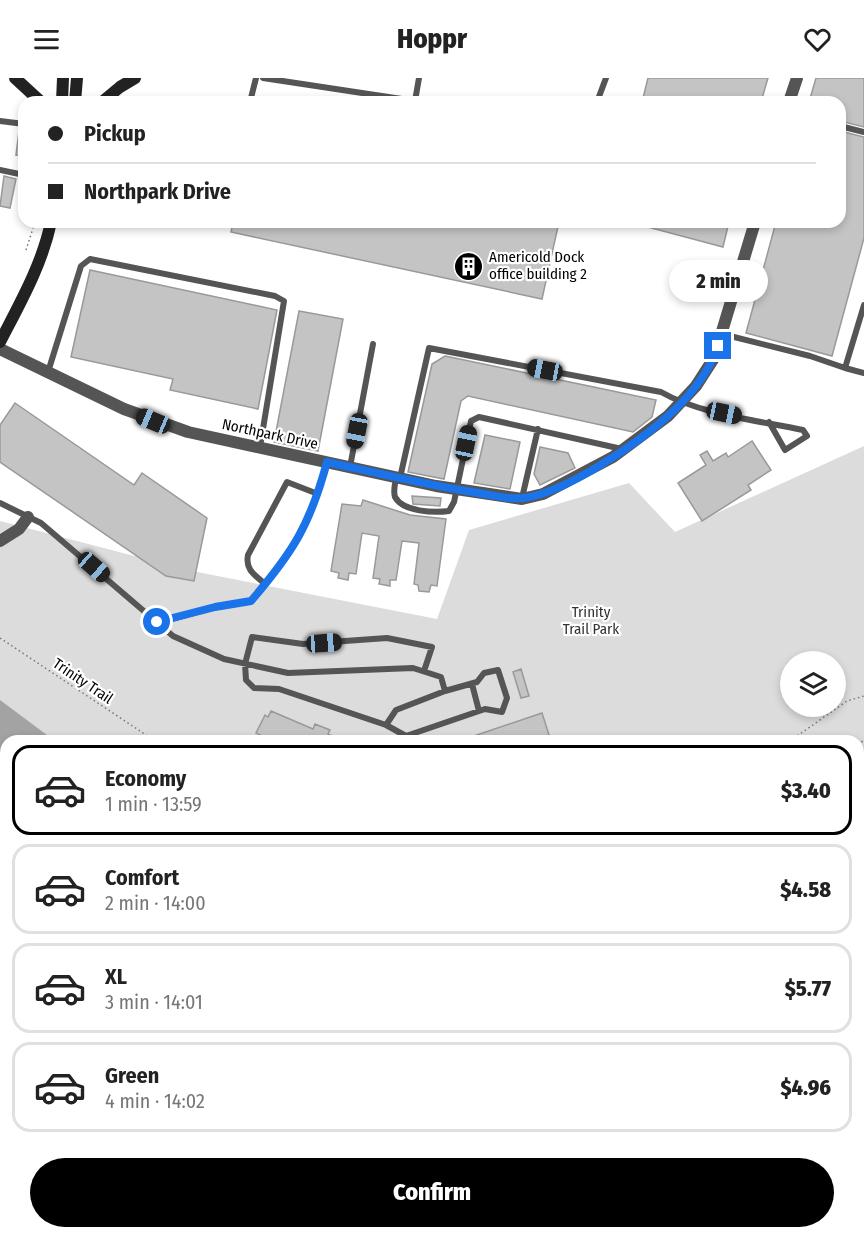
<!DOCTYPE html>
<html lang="en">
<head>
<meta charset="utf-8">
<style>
	body { margin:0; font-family:"Fira Sans Condensed",sans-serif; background:#f6f6f6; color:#222; height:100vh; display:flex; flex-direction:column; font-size:22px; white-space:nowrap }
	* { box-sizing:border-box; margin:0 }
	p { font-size:20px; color:#767676 }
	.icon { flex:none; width:33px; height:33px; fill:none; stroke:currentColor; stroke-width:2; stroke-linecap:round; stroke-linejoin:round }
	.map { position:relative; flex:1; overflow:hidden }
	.details { position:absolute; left:0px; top:657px; width:864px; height:504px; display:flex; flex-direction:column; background:#fff; border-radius:18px 18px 0 0; box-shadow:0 3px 9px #0003 }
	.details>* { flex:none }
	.top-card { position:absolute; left:18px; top:18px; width:828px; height:132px; border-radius:18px; box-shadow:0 3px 9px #0003; display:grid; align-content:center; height:132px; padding:0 30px; background:#fff }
	.tools { position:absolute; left:780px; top:573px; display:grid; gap:12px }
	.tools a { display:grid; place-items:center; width:66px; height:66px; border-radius:50%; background:#fff; box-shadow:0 3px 9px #0003; font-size:30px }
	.end { position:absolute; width:27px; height:27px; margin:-14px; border:8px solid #1a73e8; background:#fff; box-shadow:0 0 0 3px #fff }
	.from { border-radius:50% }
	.bubble { position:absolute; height:42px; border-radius:21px; background:#fff; box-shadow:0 3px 9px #0003; font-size:20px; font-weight:800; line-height:42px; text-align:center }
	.car { position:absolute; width:18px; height:36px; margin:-18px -9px; border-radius:8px; box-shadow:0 0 4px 2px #0007; background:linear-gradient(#222 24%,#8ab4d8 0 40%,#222 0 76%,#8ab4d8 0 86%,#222 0) }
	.top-card b { display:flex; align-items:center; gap:21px; height:57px; font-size:22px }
	.top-card b+b { border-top:2px solid #e0e0e0 }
	.top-card i { width:15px; height:15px; background:#222 }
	ul { padding:10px 0 0; list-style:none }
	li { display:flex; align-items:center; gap:18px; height:90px; margin:0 12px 9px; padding:0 18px; border:3px solid #e0e0e0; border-radius:18px }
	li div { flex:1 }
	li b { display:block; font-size:22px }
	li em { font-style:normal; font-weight:800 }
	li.current { border-color:#000 }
	li>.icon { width:54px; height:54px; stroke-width:1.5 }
	.action { display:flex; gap:12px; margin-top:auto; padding:12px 30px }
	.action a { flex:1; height:69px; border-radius:36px; background:#000; color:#fff; font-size:24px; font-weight:800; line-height:69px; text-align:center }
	header { display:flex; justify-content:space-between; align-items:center; height:78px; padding:0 30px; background:#fff; font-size:27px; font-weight:800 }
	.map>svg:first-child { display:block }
	.green { fill:#dcdcdc; fill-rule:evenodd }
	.water { fill:#a3a3a3 }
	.building { fill:#c4c4c4; stroke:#999; stroke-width:1.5 }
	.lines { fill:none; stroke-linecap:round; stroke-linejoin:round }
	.path { stroke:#777; stroke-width:1.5; stroke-dasharray:1.5 3; stroke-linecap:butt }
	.lane { stroke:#555; stroke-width:6 }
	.street { stroke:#555; stroke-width:12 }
	.secondary { stroke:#222; stroke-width:12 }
	.rail-casing { stroke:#000; stroke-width:5 }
	.rail { stroke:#fff; stroke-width:3; stroke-dasharray:9; stroke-linecap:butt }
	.route { stroke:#1a73e8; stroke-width:8 }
	.labels { text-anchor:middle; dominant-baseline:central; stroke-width:4.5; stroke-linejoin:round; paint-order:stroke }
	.poi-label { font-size:15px; fill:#000; stroke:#fff; text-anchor:start }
	.street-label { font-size:15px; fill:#000; stroke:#fff }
	.park-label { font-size:15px; fill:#333; stroke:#fff }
</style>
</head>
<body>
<header><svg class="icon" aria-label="menu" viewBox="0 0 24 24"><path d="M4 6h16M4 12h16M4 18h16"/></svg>Hoppr<svg class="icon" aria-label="heart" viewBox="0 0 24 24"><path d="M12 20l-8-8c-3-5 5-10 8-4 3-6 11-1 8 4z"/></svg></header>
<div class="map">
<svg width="864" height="1161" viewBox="0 0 864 1161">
	<rect width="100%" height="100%" fill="#fff"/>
	<!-- green -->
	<path class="green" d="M 864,368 L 864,1050 L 858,1050 L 858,663 L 6,663 L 6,910 L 0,907 L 0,443 L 192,493 L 437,541 L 469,452 L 629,405 L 675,454 ZM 790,584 L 836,584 L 836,628 L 790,628 Z"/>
	<!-- water -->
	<path class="water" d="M 0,622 L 55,663 L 6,663 L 6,726 L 0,721 Z
		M 864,694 L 864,809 L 858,813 L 858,697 Z"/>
	<!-- building -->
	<path class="building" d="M 648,0 L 768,0 L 761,24 L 642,24 Z
		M 816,0 L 864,0 L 864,49 L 840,43 L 840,24 L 809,24 Z
		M 19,53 L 24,53 L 24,78 L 16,77 Z
		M 840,53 L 864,59 L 864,160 L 832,278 L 746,255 L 776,144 L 840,144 Z
		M 4,98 L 16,101 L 10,130 L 0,128 Z
		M 233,144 L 559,144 L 542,221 L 231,154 Z
		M 640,144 L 729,144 L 723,169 L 640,147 Z
		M 90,192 L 277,232 L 258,331 L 170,312 L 173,301 L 71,279 Z
		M 299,233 L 343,241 L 318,373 L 274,364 Z
		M 445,278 L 656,322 L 652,339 L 633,354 L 468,318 L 461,323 L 444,401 L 408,394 L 432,286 Z
		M 15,325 L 134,407 L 142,395 L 207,440 L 194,503 L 166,498 L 0,384 L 0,347 Z
		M 485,357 L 520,364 L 510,411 L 474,405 Z
		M 752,363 L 771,392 L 748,407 L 751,412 L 702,443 L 678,405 L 706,387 L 700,377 L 707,373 L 713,383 L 726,375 L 728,379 Z
		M 540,369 L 568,375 L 575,390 L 540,407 L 534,396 Z
		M 412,418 L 441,420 L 440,428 L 413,426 Z
		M 363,422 L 410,437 L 446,441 L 437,508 L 431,507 L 429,514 L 419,513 L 418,507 L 414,506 L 419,465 L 402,463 L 396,502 L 390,502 L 390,508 L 379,506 L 380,501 L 373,500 L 379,458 L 362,455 L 356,496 L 349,495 L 348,502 L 338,500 L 339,495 L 331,493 L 342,426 L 361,428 Z
		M 521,591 L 529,618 L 521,620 L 513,594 Z
		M 271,633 L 313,651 L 315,646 L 330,652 L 328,656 L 343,663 L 257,663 L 260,657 L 256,655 L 265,637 L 268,639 Z
		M 542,635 L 550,660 L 542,663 L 459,663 Z"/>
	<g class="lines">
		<!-- path -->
		<path class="path" d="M 26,172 L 35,144
			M 0,560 L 155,663
			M 790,663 L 847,623 L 864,618
			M 858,667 L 864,662
			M 0,780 L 6,785
			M 858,828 L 864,826
			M 0,870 L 6,873
			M 858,875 L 864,865
			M 858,925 L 864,921
			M 858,1018 L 864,1017"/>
		<!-- lane -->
		<path class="lane" d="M 263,0 L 415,23
			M 250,24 L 256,0
			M 419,24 L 415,23 L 419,0
			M 597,24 L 606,0
			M 0,43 L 24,46
			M 840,48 L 864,54
			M 0,92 L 24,97
			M 722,256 L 810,278 L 845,290 L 864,227
			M 845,290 L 864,295
			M 48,294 L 81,188 L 90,181 L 275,218 L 284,223 L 260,369
			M 350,389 L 373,266
			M 396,400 C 395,406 393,413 395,419 C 403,434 434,435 449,433 L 454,424 L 471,343 L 479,339 L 622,371
			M 400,400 L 429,270 L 661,314 C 699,336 760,343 803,352 L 807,358 L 785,372 L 769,344
			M 522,420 L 538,351
			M 0,425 L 41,445 L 173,558 L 224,581 L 288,595 L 413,590 L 441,599 L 445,613 L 396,632 L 386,647 L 279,611 L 254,610 L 246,602 L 245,586 L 252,559 L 303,566 L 387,560 L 432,569 L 424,593
			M 265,506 C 255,497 245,492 248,477 L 287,404 L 318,416
			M 157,545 L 215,529 L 251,523 C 293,474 310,447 327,384
			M 472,606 L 479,633
			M 386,647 L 406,658 L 485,631 L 502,634 L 507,620 L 498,592 L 484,595 L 477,604 L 445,613"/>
		<!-- street -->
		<path class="street" d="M 789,24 L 797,0
			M 0,271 L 124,331 L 188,354 L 436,408 L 522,421 L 543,416 L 613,379 L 668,338 L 696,308 L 714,280 L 755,144
			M 0,463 L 19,451 L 28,439
			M 858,1069 L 864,1069
			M 0,1122 L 6,1125
			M 37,1155 L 38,1161
			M 334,1155 L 335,1161
			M 632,1155 L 632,1161"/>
		<!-- secondary -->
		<path class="secondary" d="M 15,0 L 41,24
			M 62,24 L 63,0
			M 75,24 L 77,0
			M 102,24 L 120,9 L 135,0
			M 0,264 C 20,225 42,187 51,144"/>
		<defs>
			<path id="rail" d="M 0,1107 L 6,1111
				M 78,1155 L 88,1161"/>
		</defs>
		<!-- rail casing -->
		<use href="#rail" class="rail-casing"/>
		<!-- rail -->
		<use href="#rail" class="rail"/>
	</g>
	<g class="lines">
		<!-- route -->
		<path class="route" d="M 157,544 L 215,529 L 251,523 C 293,474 310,447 327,384 C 377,395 427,407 478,415 C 492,417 510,422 523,420 C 564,416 638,365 668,338 C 689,319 709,295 718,268"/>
	</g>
	<!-- icons -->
	<defs>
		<symbol id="building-disc" viewBox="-11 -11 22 22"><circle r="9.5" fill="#000" stroke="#fff"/><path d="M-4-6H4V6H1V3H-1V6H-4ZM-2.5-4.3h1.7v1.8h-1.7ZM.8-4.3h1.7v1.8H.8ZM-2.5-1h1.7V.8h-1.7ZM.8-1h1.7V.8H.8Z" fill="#fff"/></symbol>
	</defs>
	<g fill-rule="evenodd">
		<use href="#building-disc" x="452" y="172" width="33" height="33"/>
	</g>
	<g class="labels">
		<!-- poi labels -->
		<g class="poi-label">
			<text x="489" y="179">Americold Dock<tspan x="489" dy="17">office building 2</tspan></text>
		</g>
		<!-- street labels -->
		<g class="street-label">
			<text transform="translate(270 356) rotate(12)">Northpark Drive</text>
			<text transform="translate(83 603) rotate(34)">Trinity Trail</text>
		</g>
		<!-- park labels -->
		<g class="park-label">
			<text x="591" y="534">Trinity<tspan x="591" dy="17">Trail Park</tspan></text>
		</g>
	</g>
</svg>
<div class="tools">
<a><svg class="icon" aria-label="layers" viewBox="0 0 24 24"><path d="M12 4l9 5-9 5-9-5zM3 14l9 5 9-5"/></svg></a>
</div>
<i class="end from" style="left:157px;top:544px"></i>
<i class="end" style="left:718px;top:268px"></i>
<div class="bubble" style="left:669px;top:182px;width:99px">2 min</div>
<i class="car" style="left:545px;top:292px;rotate:281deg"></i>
<i class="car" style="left:724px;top:335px;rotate:102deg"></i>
<i class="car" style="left:153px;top:343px;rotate:293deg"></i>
<i class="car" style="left:357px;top:353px;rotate:191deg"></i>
<i class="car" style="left:466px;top:365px;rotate:12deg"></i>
<i class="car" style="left:94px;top:489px;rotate:131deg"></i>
<i class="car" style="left:324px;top:565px;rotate:86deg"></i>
<div class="top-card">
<b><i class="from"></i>Pickup</b>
<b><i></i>Northpark Drive</b>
</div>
<section class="details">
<ul>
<li class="current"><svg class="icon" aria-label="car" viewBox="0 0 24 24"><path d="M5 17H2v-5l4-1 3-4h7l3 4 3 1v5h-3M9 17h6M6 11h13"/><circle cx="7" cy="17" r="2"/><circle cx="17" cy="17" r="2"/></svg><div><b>Economy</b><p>1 min · 13:59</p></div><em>$3.40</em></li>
<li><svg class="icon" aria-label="car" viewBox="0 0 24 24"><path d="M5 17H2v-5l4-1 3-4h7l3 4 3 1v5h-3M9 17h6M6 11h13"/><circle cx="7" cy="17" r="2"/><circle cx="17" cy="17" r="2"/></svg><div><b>Comfort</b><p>2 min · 14:00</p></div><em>$4.58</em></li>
<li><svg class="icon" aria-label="car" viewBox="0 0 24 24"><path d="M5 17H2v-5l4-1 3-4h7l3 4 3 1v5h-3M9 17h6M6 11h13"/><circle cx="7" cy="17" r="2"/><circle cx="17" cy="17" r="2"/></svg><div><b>XL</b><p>3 min · 14:01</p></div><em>$5.77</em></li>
<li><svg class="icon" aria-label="car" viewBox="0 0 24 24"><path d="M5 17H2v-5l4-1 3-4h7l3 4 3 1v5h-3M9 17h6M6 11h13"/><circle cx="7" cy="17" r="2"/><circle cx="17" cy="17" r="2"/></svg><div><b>Green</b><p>4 min · 14:02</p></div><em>$4.96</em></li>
</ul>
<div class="action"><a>Confirm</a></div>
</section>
</div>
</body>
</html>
